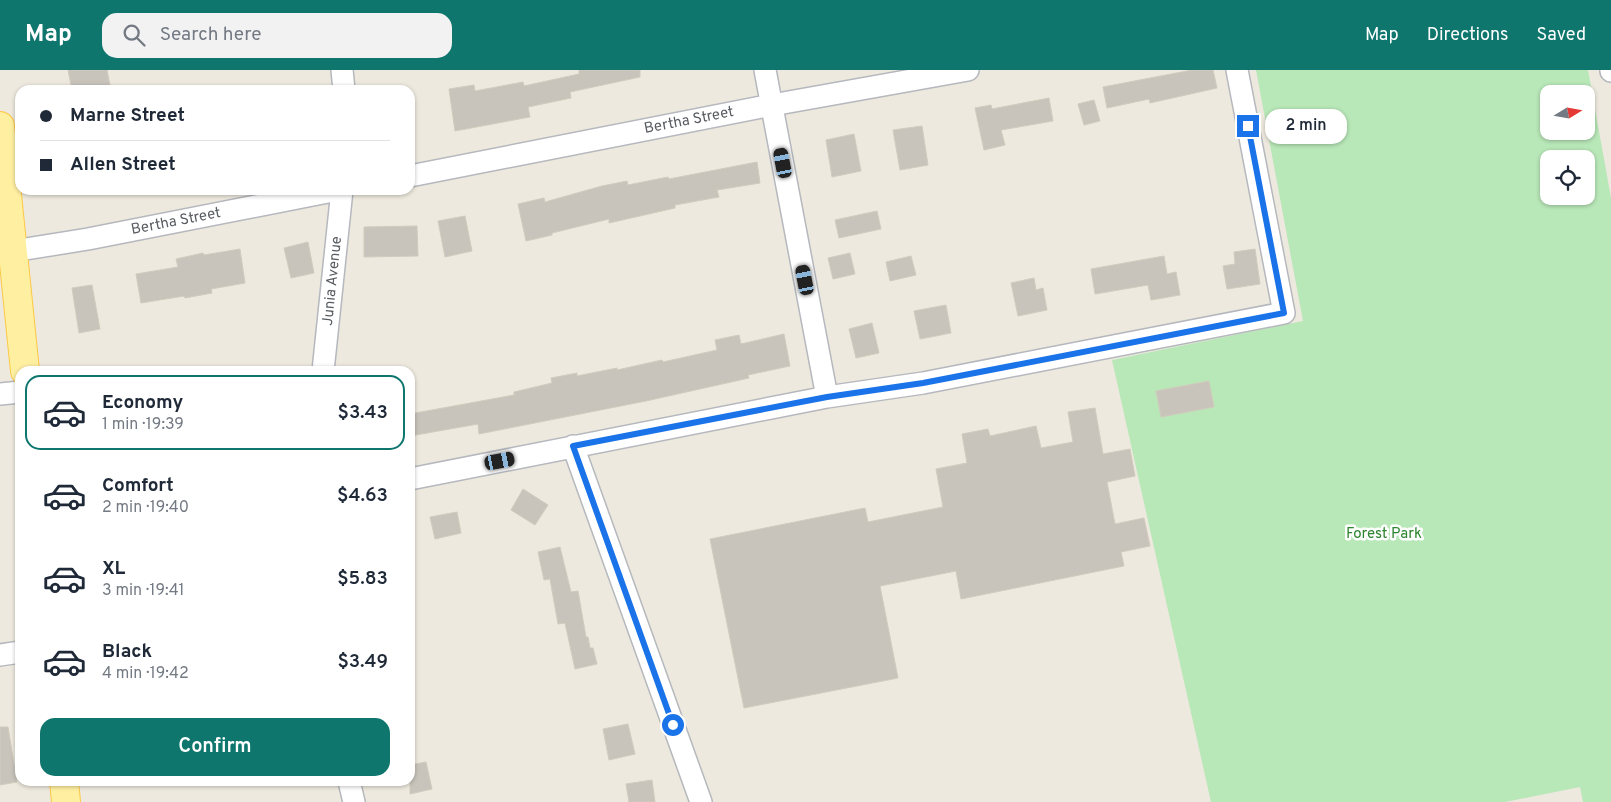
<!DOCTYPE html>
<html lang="en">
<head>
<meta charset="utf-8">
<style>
	body { margin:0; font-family:Overpass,sans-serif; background:#f2f2f3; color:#1f2937; height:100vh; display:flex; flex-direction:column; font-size:19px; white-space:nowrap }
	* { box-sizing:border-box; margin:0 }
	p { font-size:16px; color:#747a83 }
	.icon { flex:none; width:28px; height:28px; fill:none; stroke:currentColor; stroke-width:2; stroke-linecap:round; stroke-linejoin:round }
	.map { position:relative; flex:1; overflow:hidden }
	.panel { position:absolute; left:15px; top:296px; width:400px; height:420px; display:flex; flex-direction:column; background:#fff; border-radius:15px; box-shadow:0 1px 4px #0004 }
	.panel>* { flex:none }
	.banner { position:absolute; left:15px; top:15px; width:400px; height:110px; border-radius:15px; box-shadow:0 1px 4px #0004; display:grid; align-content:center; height:110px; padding:0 25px; background:#fff }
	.needle { width:32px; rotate:79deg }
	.fabs { position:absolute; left:1540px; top:15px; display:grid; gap:10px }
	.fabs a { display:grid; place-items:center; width:55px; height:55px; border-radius:10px; background:#fff; box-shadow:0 1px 4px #0004; font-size:25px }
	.end { position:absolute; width:22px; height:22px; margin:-11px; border:6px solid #1a73e8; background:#fff; box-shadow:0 0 0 2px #fff }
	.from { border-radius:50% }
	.bubble { position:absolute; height:35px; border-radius:15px; background:#fff; box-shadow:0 1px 4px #0004; font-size:16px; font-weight:600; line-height:35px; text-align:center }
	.car { position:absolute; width:15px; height:30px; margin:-15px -8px; border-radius:6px; box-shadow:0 0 4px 1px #0007; background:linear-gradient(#222 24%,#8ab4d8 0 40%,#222 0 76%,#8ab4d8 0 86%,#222 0) }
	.banner b { display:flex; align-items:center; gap:18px; height:48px; font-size:19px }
	.banner b+b { border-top:1px solid #e0e1e3 }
	.banner i { width:12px; height:12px; background:#1f2937 }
	ul { padding:9px 0 0; list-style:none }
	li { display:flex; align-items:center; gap:15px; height:75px; margin:0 10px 8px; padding:0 15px; border:2px solid transparent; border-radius:15px }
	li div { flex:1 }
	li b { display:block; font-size:19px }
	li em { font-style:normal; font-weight:600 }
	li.selected { border-color:#0f766e }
	li>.icon { width:45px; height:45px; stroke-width:1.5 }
	.primary-button { display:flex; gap:10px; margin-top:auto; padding:10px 25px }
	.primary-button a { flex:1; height:58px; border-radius:15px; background:#0f766e; color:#fff; font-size:20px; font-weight:600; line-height:58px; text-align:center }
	header { display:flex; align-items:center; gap:30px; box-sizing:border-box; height:70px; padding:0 25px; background:#0f766e; color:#fff }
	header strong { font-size:24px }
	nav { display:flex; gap:28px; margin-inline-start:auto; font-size:18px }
	.search { width:350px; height:45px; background:#f2f2f3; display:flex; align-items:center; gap:12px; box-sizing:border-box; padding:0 18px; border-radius:15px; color:#747a83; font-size:19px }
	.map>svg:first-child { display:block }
	.green { fill:#b8e7b8; fill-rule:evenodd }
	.building { fill:#c8c4bc; stroke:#d2cbbd }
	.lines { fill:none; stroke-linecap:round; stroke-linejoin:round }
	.street-casing { stroke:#b5b8bd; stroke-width:24 }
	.primary-casing { stroke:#fdc847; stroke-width:30 }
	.street { stroke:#fff; stroke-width:21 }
	.primary { stroke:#ffefa1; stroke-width:28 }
	.route { stroke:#1a73e8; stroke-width:6 }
	.labels { text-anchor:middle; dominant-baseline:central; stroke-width:5; stroke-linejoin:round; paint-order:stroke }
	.street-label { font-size:15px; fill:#585c61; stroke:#fff }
	.park-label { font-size:15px; fill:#2d842f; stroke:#fff }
</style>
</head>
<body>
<header>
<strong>Map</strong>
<div class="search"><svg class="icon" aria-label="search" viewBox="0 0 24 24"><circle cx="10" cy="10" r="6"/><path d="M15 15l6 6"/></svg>Search here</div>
<nav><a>Map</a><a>Directions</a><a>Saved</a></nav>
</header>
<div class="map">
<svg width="1611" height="732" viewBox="0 0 1611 732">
	<rect width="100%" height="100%" fill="#ede9de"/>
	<!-- green -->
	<path class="green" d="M 1256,0 L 1588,0 L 1611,128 L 1611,732 L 1583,732 L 1580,717 L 1505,732 L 1211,732 L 1112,290 L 1303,251 ZM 1549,24 L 1586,24 L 1586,61 L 1549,61 ZM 1549,89 L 1586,89 L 1586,126 L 1549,126 Z"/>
	<!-- building -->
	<path class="building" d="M 68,0 L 107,0 L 111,20 L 72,20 Z
		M 579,0 L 640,0 L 640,7 L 570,22 L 571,28 L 528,37 L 530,47 L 455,61 L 449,19 L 474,15 L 475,21 L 523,12 L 524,16 L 579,4 Z
		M 1192,0 L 1213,0 L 1217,18 L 1150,33 L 1149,29 L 1107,38 L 1103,17 Z
		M 1049,28 L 1053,51 L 1001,60 L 1005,75 L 984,80 L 975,38 L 991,35 L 992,39 Z
		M 1094,30 L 1100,51 L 1084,55 L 1078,34 Z
		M 922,56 L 928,95 L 900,100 L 893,60 Z
		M 854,64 L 861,101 L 832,107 L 826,70 Z
		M 757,92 L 760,113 L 717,120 L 719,127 L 675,135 L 675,138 L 609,153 L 609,149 L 552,163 L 552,165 L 526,171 L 518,134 L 544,128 L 545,132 L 602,116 L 627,111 L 628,115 L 668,107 L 669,109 Z
		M 877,141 L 881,159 L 839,168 L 835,150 Z
		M 465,146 L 472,181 L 445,187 L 438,151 Z
		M 417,156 L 418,186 L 364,187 L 364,157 Z
		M 308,172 L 314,203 L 291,208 L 284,178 Z
		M 240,179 L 245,213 L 211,219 L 212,223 L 185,228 L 184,226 L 141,233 L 136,204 L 178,197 L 176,189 L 203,183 L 204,185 Z
		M 1255,179 L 1260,214 L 1227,219 L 1223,196 L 1235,194 L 1234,182 Z
		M 850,183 L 855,204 L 833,209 L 828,188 Z
		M 911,186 L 916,205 L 890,211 L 886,192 Z
		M 1164,186 L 1167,204 L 1176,202 L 1180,225 L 1151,230 L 1148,215 L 1095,224 L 1091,199 Z
		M 1034,208 L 1036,220 L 1043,218 L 1047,240 L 1018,246 L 1011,213 Z
		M 92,215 L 100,259 L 79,263 L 72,218 Z
		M 946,235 L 951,263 L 920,269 L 914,241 Z
		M 872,253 L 879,283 L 856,288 L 849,259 Z
		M 784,264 L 790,296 L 748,305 L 749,308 L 646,331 L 479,364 L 478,354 L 410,366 L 410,344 L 514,325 L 514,322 L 552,313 L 551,308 L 577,303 L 577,306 L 617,298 L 617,300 L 662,290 L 663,292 L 717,280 L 715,270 L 739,265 L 741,274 Z
		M 1209,311 L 1214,337 L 1161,347 L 1156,321 Z
		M 1095,338 L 1103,384 L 1130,379 L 1135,406 L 1107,412 L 1115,454 L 1144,448 L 1150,476 L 1121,482 L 1124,496 L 961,529 L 956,501 L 880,516 L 898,608 L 744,638 L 710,469 L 865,438 L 868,452 L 943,437 L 936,399 L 967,393 L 962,364 L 988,359 L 990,366 L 1036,356 L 1041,378 L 1073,372 L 1068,342 Z
		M 523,419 L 548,435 L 535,455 L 511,440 Z
		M 457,442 L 461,463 L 435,469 L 430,447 Z
		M 560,477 L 571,522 L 578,521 L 586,567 L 588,567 L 590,578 L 593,578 L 597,594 L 575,599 L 565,553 L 558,554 L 550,509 L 544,510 L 538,482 Z
		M 628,654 L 635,684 L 609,690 L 603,659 Z
		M 0,657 L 8,657 L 17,712 L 0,715 Z
		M 426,692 L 432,719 L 410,724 L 410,695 Z
		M 652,710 L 655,732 L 629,732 L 626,714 Z"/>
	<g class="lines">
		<defs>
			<path id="street" d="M 342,0 L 344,20
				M 765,0 L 827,327
				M 1611,0 L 1611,1
				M 410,106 L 772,35 L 968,0
				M 13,181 L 88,169 L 338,120
				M 323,301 L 342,120
				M 0,324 L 20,322
				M 573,376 L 701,732
				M 410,409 L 827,327 L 923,313 L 1284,243 L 1237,0
				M 0,585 L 20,582
				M 349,711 L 354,732"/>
			<path id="primary" d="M 0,56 L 25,301
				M 64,711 L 66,732"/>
		</defs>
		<!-- street casing -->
		<use href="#street" class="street-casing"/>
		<!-- primary casing -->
		<use href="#primary" class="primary-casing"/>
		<!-- street -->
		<use href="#street" class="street"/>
		<!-- primary -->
		<use href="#primary" class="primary"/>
	</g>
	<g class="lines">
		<!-- route -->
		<path class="route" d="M 673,655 L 573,376 L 827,327 L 923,313 L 1284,243 L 1248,56"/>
	</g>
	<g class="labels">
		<!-- street labels -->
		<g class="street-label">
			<text transform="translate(689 51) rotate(-11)">Bertha Street</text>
			<text transform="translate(176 152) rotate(-11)">Bertha Street</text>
			<text transform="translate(333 211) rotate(-84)">Junia Avenue</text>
		</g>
		<!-- park labels -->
		<g class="park-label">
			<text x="1384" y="464">Forest Park</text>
		</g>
	</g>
</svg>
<div class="fabs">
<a><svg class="needle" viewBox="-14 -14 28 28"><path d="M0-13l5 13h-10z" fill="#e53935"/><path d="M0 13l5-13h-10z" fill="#747a83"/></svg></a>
<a><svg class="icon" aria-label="locate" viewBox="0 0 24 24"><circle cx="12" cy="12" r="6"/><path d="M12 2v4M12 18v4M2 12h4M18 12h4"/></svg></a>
</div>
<i class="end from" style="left:673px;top:655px"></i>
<i class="end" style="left:1248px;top:56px"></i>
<div class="bubble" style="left:1265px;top:39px;width:82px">2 min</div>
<i class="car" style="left:783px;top:93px;rotate:349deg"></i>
<i class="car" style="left:805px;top:210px;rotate:349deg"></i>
<i class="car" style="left:500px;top:391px;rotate:79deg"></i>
<div class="banner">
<b><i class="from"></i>Marne Street</b>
<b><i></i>Allen Street</b>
</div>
<section class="panel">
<ul>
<li class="selected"><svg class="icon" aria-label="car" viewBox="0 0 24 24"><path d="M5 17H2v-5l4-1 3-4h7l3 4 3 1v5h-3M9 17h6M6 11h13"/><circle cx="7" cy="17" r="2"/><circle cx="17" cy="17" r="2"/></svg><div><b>Economy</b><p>1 min · 19:39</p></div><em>$3.43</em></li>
<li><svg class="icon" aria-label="car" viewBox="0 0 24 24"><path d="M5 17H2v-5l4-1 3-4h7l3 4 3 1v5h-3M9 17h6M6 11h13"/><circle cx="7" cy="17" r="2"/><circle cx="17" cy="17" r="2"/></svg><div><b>Comfort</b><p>2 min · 19:40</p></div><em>$4.63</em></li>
<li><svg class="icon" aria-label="car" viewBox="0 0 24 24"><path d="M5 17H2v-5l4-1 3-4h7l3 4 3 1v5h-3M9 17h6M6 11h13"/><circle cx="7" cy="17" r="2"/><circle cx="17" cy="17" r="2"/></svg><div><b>XL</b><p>3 min · 19:41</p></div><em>$5.83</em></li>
<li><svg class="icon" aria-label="car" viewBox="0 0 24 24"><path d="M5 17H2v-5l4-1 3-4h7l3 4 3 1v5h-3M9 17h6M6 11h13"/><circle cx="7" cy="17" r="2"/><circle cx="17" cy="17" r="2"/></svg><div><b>Black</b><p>4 min · 19:42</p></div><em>$3.49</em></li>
</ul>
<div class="primary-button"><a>Confirm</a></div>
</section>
</div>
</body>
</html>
